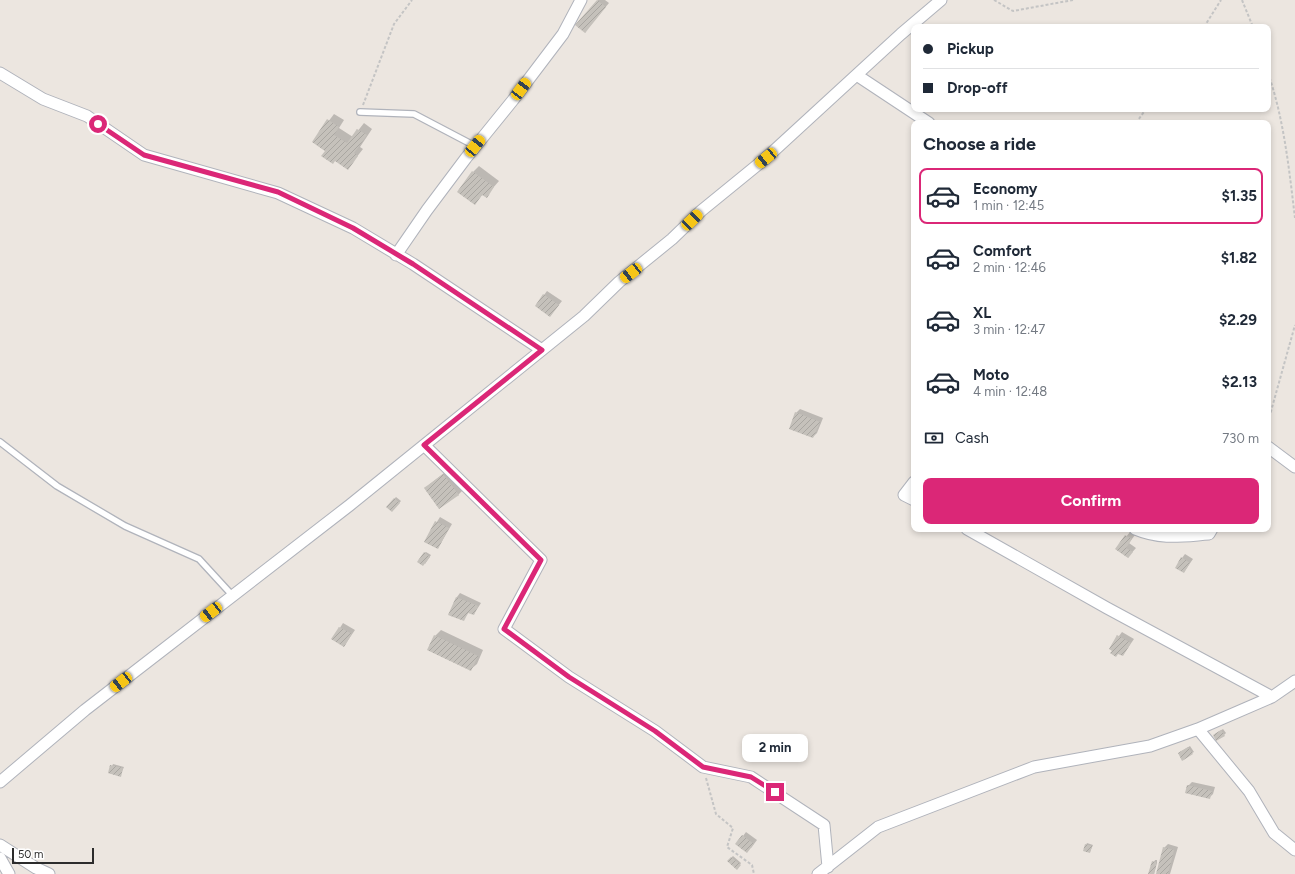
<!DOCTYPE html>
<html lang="en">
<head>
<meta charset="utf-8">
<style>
	body { margin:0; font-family:Figtree,sans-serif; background:#f6f6f7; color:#1f2937; height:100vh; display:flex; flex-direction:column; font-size:15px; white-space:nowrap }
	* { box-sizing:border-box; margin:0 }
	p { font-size:13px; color:#747a83 }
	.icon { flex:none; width:22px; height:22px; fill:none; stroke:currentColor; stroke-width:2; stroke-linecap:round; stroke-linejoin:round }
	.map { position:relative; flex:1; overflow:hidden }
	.side { position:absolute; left:911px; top:120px; width:360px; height:412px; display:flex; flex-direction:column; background:#fff; border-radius:8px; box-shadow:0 2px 6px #0003 }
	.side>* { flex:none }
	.hud { position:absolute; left:911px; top:24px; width:360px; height:88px; border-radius:8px; box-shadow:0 2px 6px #0003; display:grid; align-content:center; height:88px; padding:0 12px; background:#fff }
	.scale { position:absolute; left:12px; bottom:10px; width:82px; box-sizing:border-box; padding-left:4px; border:2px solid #2c2c2c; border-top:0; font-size:11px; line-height:14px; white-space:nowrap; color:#2c2c2c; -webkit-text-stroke:3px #fff; paint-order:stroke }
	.end { position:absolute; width:18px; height:18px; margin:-9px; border:5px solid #db2777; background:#fff; box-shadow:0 0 0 2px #fff }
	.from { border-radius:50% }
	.bubble { position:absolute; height:28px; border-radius:8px; background:#fff; box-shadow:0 2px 6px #0003; font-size:13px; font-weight:700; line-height:28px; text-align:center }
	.car { position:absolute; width:12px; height:24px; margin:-12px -6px; border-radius:5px; box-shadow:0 0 3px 1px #0007; background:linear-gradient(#f5c518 24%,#345 0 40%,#f5c518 0 76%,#345 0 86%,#f5c518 0) }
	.hud b { display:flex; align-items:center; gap:14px; height:38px; font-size:15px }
	.hud b+b { border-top:1px solid #e0e1e3 }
	.hud i { width:10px; height:10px; background:#1f2937 }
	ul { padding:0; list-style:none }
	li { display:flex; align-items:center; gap:12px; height:56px; margin:0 8px 6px; padding:0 4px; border:2px solid transparent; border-radius:8px }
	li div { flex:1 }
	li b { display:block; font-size:15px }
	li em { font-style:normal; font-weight:700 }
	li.current { border-color:#db2777 }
	li>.icon { width:36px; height:36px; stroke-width:1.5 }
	h2 { padding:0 12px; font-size:18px; line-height:48px }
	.pay { display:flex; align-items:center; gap:10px; height:44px; padding:0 12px; font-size:15px }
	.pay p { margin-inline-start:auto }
	.button { display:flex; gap:8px; margin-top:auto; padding:8px 12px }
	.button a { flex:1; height:46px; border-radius:8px; background:#db2777; color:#fff; font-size:16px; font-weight:700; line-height:46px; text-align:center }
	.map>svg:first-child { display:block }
	.shadow { fill:#0003 }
	.building { fill:url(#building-hatch) }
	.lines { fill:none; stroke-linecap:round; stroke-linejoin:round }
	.service-casing { stroke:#b0b3bb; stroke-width:8 }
	.minor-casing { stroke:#b0b3bb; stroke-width:13 }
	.path { stroke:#c4c4c4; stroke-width:2; stroke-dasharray:3 2; stroke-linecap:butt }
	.service { stroke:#fff; stroke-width:5.5 }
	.minor { stroke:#fff; stroke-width:11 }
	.route { stroke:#db2777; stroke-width:5 }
</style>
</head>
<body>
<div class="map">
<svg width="1295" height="874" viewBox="0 0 1295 874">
	<defs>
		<pattern id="building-hatch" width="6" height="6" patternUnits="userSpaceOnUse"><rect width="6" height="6" fill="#c5c1bb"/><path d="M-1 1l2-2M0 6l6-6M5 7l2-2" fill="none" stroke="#a9a6a1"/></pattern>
	</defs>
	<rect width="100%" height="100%" fill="#ece6e0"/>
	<!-- shadow -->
	<path class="shadow" d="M 598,0 L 605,0 L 609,3 L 588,28 L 577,25 Z
		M 334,114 L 344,120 L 339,128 L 353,137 L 364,123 L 372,129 L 360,147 L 363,149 L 348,168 L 313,142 Z
		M 479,166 L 499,181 L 486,196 L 483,194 L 475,203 L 473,172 Z
		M 547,291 L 562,301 L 550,316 L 544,295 Z
		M 800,409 L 823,418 L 817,433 L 813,437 L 796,413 Z
		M 449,469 L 464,489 L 458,495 L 425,488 Z
		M 396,497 L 401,501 L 392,511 L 387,507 Z
		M 440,517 L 452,524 L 438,548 L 425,541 Z
		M 1130,532 L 1135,535 L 1129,543 L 1136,548 L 1128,557 L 1116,549 Z
		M 426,552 L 431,555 L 425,564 L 424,553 Z
		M 1185,554 L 1193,559 L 1184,572 L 1182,558 Z
		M 460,593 L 481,603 L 474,614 L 469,612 L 463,620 L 449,614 L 457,597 Z
		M 343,623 L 355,630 L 344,646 L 333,639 Z
		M 441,630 L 483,650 L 477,664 L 471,669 L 435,636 Z
		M 1122,632 L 1134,639 L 1123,655 L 1110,648 Z
		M 1223,729 L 1226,733 L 1224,735 L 1215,734 Z
		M 1190,746 L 1194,752 L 1192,753 L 1180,752 Z
		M 113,764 L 124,767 L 120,776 L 109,773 Z
		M 1192,782 L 1215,787 L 1213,794 L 1209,798 L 1188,786 Z
		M 746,832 L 757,840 L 751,848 L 743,836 Z
		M 1087,843 L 1093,845 L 1090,852 L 1086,845 Z
		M 1168,844 L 1178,847 L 1170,874 L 1157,874 L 1164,848 Z
		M 733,856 L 741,863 L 737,869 L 728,861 Z
		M 1155,860 L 1157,860 L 1157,863 L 1154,874 L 1149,874 Z"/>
	<!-- building -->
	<path class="building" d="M 597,0 L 606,7 L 585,33 L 575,25 Z
		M 327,119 L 339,127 L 334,135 L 347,143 L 357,129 L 367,135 L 354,153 L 358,156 L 348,170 L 335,161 L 333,164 L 321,156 L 325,151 L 312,142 Z
		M 472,171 L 494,187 L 487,198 L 482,195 L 475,205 L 457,192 Z
		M 543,294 L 559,305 L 550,317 L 535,306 Z
		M 795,412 L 820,422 L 813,438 L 789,429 Z
		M 443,474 L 459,495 L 439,509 L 424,488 Z
		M 394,498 L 400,503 L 392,512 L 386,507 Z
		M 435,521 L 449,528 L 438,549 L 424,542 Z
		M 1125,535 L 1132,539 L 1126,548 L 1133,552 L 1128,558 L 1115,549 Z
		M 424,552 L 430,557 L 423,566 L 417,562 Z
		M 1181,557 L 1190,563 L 1184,573 L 1175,568 Z
		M 456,597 L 478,606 L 474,615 L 468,613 L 464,621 L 448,615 Z
		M 339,627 L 352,634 L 344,647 L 331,639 Z
		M 434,635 L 478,656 L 471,671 L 427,650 Z
		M 1117,635 L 1131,643 L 1123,656 L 1118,654 L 1116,657 L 1110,653 L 1112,651 L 1109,649 Z
		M 1221,730 L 1225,736 L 1216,741 L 1213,735 Z
		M 1188,747 L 1193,754 L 1182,761 L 1178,753 Z
		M 110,765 L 123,768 L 121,777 L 108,773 Z
		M 1187,785 L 1212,791 L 1210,799 L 1185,793 Z
		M 742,835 L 754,844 L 747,853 L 735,844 Z
		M 1085,844 L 1092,846 L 1090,853 L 1083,851 Z
		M 1163,847 L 1174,850 L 1168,874 L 1156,874 Z
		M 731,857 L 741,865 L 737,870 L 727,861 Z
		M 1152,861 L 1156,862 L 1156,866 L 1154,874 L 1148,874 Z"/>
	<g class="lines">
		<defs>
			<path id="service" d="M 360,112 L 414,114 L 475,146
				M 0,442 L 57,486 L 125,526 L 199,559 L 232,595"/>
			<path id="minor" d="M 0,73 L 43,99 L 87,116 L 144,155 L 278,193 L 353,228 L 413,264 L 542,350
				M 858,76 L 929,123
				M 396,255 L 427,210 L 466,158 L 513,100 L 563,34 L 581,0
				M 424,445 L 541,560 L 504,629 L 569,677 L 655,731 L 703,767 L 751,777 L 824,825 L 828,867
				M 1268,447 L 1295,467
				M 914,482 L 904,495 L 914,500
				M 967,529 L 1107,608 L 1272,697
				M 1135,529 C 1161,540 1182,536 1209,534 L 1212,529
				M 1198,729 L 1249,791 L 1274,833 L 1295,850
				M 0,782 L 85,710 L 350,505 L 584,316 L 619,282 L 672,239 L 701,211 L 766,158 L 901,34 L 941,0
				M 0,845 L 36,868 L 49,874
				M 0,858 L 9,874
				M 818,874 L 878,827 L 1034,767 L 1150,746 L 1198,729 L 1272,697 L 1295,681"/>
		</defs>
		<!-- service casing -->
		<use href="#service" class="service-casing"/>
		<!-- minor casing -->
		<use href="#minor" class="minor-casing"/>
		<!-- path -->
		<path class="path" d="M 994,0 L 1013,11 L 1073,0
			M 1242,0 L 1253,27
			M 1204,27 L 1221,0
			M 1268,73 C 1284,119 1289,169 1295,218
			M 363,105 L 394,24 L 412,0
			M 1136,123 L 1146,109
			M 1268,422 L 1295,325
			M 706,778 L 716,814 L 733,828 L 727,847 L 752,865 L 754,874"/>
		<!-- service -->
		<use href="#service" class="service"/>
		<!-- minor -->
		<use href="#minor" class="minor"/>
	</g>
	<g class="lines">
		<!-- route -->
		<path class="route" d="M 98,124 L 144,155 L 278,192 L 353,228 L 413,264 L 542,350 L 424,445 L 541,560 L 504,629 L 569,677 L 655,731 L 703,767 L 751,777 L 775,792"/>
	</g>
</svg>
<div class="scale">50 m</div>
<i class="end from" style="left:98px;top:124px"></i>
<i class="end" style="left:775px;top:792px"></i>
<div class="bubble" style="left:742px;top:734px;width:66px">2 min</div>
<i class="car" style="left:521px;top:89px;rotate:37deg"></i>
<i class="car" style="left:475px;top:146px;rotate:39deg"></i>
<i class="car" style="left:766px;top:158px;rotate:231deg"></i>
<i class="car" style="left:692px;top:220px;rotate:46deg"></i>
<i class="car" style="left:631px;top:273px;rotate:232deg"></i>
<i class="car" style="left:211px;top:612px;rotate:232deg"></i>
<i class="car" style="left:121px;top:682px;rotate:232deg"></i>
<div class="hud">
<b><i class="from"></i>Pickup</b>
<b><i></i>Drop-off</b>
</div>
<section class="side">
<h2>Choose a ride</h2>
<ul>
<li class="current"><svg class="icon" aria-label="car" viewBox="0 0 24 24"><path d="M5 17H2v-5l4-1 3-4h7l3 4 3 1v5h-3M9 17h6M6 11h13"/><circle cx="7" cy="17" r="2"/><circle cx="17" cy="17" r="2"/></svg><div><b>Economy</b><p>1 min · 12:45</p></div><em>$1.35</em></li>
<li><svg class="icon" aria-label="car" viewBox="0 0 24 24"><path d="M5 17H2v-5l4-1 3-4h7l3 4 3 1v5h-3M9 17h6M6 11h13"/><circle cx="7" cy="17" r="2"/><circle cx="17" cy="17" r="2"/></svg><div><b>Comfort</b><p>2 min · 12:46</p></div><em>$1.82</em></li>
<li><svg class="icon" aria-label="car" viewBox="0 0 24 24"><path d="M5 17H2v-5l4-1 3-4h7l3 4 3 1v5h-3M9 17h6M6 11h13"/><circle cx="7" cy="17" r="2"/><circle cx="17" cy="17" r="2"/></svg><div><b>XL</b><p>3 min · 12:47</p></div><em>$2.29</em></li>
<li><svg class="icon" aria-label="car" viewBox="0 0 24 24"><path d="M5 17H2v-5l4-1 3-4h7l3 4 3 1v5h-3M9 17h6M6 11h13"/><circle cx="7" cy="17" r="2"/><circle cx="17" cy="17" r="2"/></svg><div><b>Moto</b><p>4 min · 12:48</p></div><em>$2.13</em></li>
</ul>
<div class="pay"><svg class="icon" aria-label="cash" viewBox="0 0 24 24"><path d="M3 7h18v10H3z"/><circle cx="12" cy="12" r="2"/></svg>Cash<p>730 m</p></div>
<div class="button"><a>Confirm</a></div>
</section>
</div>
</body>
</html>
